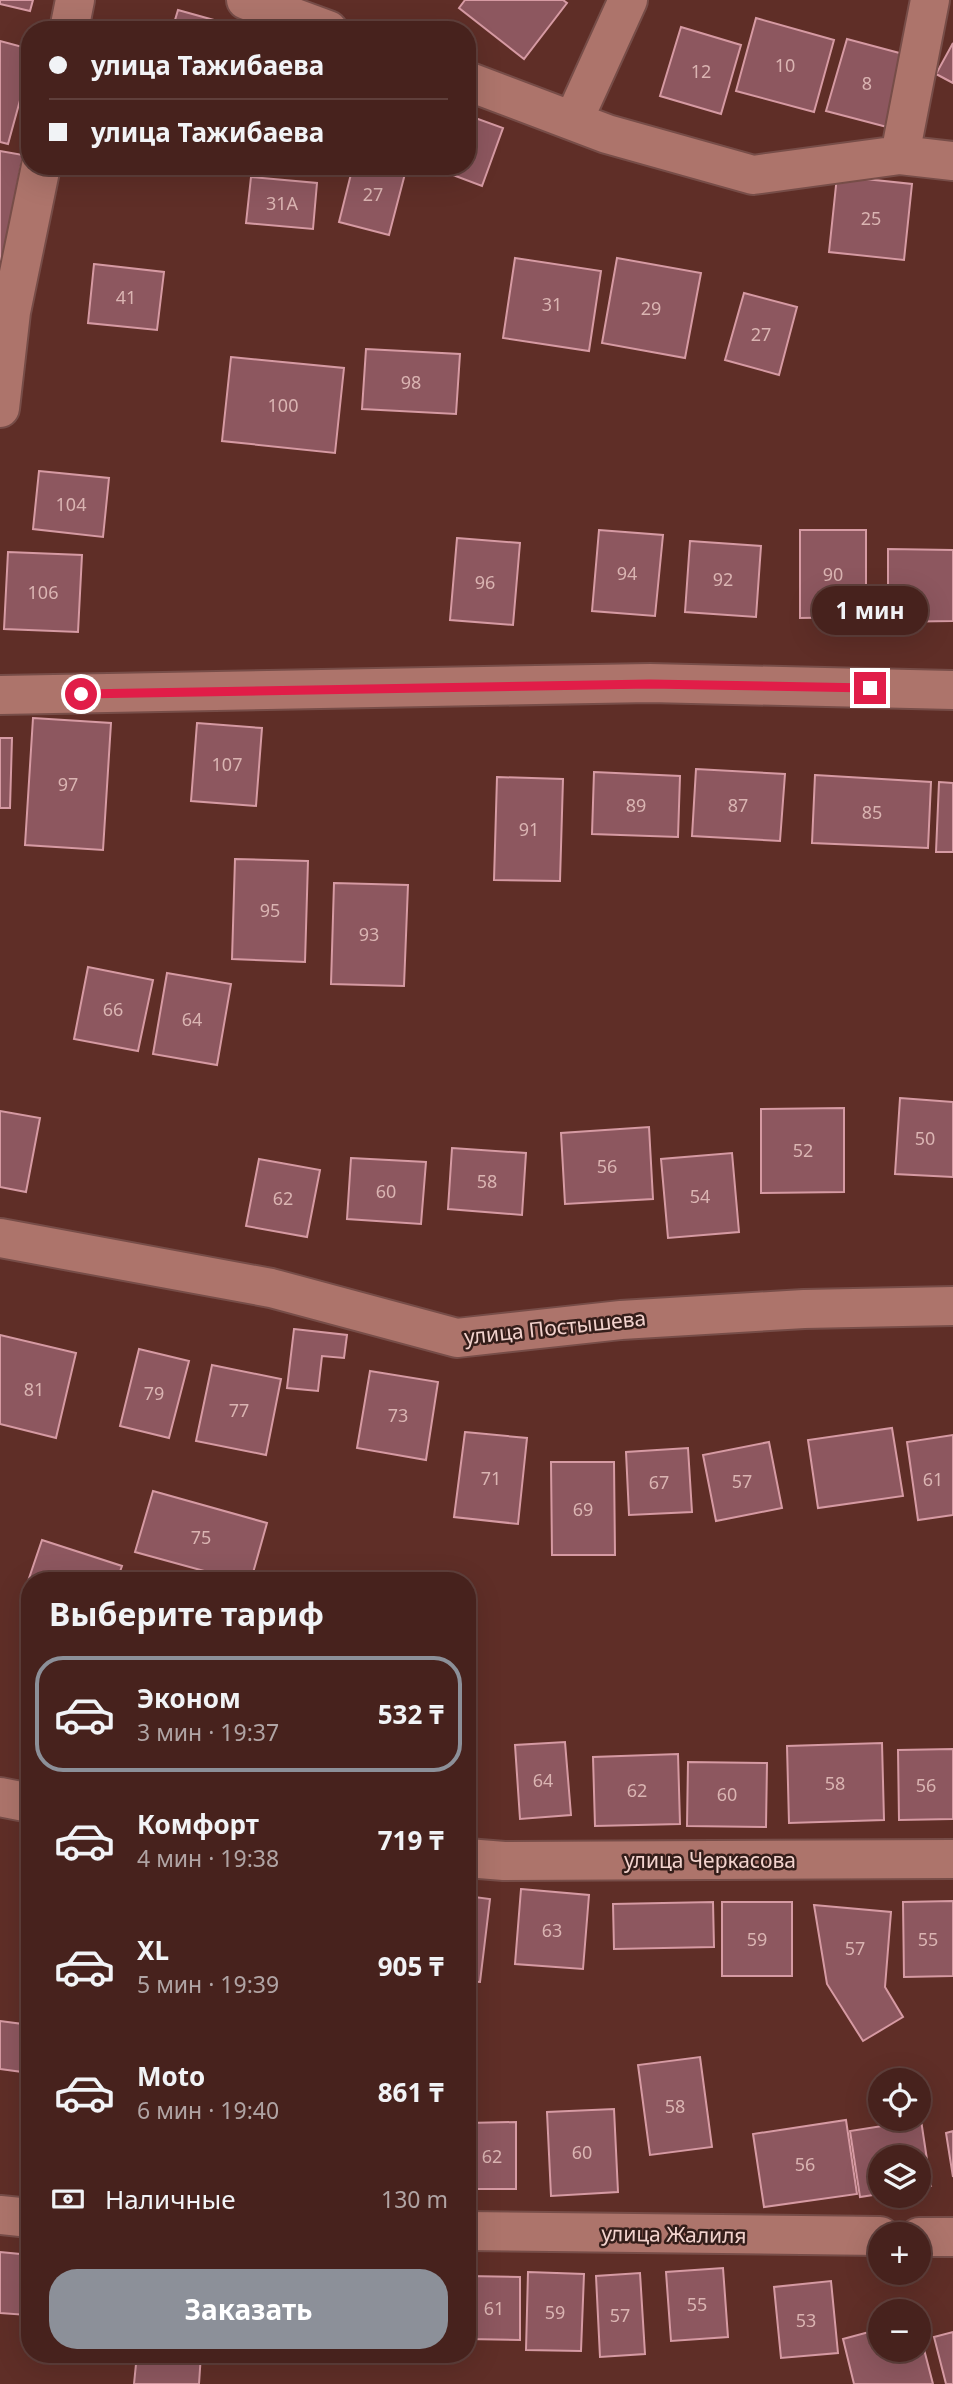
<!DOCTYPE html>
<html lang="ru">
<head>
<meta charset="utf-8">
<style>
	body { margin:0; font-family:"Noto Sans",sans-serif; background:#512f2a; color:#f1f3f6; height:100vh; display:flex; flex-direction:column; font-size:26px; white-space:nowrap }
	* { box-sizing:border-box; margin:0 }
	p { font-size:23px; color:#b0a4a4 }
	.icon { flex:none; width:38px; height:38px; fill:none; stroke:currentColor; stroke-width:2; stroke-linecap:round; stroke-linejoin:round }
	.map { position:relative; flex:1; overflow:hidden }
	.panel { position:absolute; left:21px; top:1572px; width:455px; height:791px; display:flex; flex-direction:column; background:#47221d; border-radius:28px; box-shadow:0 7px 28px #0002,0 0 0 2px #5f3f3b }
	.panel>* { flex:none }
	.hud { position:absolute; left:21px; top:21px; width:455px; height:154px; border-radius:28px; box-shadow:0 7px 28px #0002,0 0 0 2px #5f3f3b; display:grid; align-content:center; height:154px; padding:0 28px; background:#47221d }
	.tools { position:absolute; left:868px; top:2068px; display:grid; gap:14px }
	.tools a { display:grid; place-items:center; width:63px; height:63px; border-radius:50%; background:#47221d; box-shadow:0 7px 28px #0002,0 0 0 2px #5f3f3b; font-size:35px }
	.end { position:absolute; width:32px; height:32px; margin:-16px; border:9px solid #e11d48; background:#fff; box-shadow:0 0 0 4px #fff }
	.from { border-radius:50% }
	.bubble { position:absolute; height:49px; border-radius:24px; background:#47221d; box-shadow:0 7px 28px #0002,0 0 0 2px #5f3f3b; font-size:23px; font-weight:700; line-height:49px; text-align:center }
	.hud b { display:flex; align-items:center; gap:24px; height:66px; font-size:26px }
	.hud b+b { border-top:2px solid #5f3f3b }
	.hud i { width:18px; height:18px; background:#f1f3f6 }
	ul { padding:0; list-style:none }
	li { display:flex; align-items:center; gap:21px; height:116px; margin:0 14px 10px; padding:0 14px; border:4px solid transparent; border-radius:28px }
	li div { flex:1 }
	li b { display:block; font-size:26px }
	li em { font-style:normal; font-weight:700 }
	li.selected { border-color:#8c9099 }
	li>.icon { width:63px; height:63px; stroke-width:1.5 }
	h2 { padding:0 28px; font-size:32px; line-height:84px }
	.pay { display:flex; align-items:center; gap:18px; height:77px; padding:0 28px; font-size:26px }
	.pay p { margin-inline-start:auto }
	.primary-button { display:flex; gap:14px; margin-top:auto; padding:14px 28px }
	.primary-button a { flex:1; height:80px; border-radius:28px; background:#8c9099; color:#fff; font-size:28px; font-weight:700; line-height:80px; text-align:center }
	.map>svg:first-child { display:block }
	.building { fill:#8d575f; stroke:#d69aa3; stroke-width:2 }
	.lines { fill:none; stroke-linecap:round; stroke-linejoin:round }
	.minor-casing { stroke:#774d48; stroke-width:42 }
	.minor { stroke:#ad746b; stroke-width:38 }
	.route { stroke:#e11d48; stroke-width:9 }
	.labels { text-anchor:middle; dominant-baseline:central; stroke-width:5; stroke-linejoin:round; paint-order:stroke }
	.number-label { font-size:18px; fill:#dab4b2 }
	.street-label { font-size:21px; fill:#f3d3ce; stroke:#351e1a }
</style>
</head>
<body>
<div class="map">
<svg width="953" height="2384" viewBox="0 0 953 2384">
	<rect width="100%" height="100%" fill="#5f2e27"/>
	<!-- building -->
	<path class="building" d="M 0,0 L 33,0 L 30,11 L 0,4 Z
		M 465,0 L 563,0 L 567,3 L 524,59 L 459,8 Z
		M 178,10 L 239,27 L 238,30 L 172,30 Z
		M 756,18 L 834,40 L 814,112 L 736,91 Z
		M 681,27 L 741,45 L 721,114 L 660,96 Z
		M 847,39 L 907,55 L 887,127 L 826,111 Z
		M 0,41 L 30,49 L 30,64 L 8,144 L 0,142 Z
		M 953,43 L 953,83 L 936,74 Z
		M 467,115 L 503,128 L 482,186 L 429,166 L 467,166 Z
		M 0,151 L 23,155 L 0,278 Z
		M 353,166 L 407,166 L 389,235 L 339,222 Z
		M 837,176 L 912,184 L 904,260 L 829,252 Z
		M 251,177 L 317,183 L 313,229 L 246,223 Z
		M 515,258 L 601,271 L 589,351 L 503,338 Z
		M 617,258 L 701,273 L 685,358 L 602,343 Z
		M 94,264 L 164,272 L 157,330 L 88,323 Z
		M 744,293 L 797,307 L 779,375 L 725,360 Z
		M 366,349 L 460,354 L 456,414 L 362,409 Z
		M 231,357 L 344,368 L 335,453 L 222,441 Z
		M 39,471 L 109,478 L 103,537 L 33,529 Z
		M 599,530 L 663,535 L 655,616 L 592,611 Z
		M 800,530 L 866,530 L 866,617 L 800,618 Z
		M 457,538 L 520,543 L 513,625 L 450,620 Z
		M 690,541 L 761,546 L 756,617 L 685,612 Z
		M 888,549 L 953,550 L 953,621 L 888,622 Z
		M 8,552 L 82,555 L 78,632 L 4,629 Z
		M 33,718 L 111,723 L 103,850 L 25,845 Z
		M 197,723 L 262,728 L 256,806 L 191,801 Z
		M 0,738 L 12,738 L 10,808 L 0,808 Z
		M 696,769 L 785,774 L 780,841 L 692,836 Z
		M 594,772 L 680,776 L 678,837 L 592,834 Z
		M 815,775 L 931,782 L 928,848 L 812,843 Z
		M 497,777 L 563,779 L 560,881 L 494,880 Z
		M 939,782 L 953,783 L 953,852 L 936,852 Z
		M 235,859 L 308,861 L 305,962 L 232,959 Z
		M 334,883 L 408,885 L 404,986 L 331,984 Z
		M 88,967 L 153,980 L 138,1051 L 74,1039 Z
		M 167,973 L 231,984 L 217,1065 L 153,1054 Z
		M 900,1098 L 953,1102 L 953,1177 L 895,1174 Z
		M 844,1108 L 844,1192 L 761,1193 L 761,1109 Z
		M 0,1111 L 40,1118 L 26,1192 L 0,1187 Z
		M 649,1127 L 653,1199 L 565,1204 L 561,1133 Z
		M 452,1148 L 526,1153 L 522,1215 L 448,1209 Z
		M 732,1153 L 739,1232 L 668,1238 L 661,1159 Z
		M 351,1158 L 426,1162 L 421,1224 L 347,1219 Z
		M 259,1159 L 320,1170 L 307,1237 L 246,1226 Z
		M 294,1329 L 347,1335 L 344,1358 L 322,1356 L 318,1391 L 287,1388 Z
		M 0,1335 L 76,1353 L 56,1438 L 0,1424 Z
		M 139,1349 L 189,1361 L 169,1438 L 120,1426 Z
		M 212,1365 L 281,1379 L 266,1455 L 196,1441 Z
		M 370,1371 L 438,1382 L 426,1460 L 357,1448 Z
		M 892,1428 L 903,1496 L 818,1508 L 808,1440 Z
		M 465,1432 L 527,1438 L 518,1524 L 454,1517 Z
		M 953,1435 L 953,1515 L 918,1520 L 907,1442 Z
		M 769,1442 L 782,1508 L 716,1521 L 703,1455 Z
		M 688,1448 L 692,1512 L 629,1515 L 626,1452 Z
		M 551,1462 L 614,1462 L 615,1555 L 552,1555 Z
		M 153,1491 L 267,1523 L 251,1580 L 237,1580 L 135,1552 Z
		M 42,1540 L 122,1566 L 117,1580 L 30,1580 L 30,1591 L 25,1590 Z
		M 565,1742 L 571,1815 L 520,1819 L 515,1745 Z
		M 882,1743 L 884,1820 L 789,1823 L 787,1746 Z
		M 953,1749 L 953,1819 L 899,1820 L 898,1750 Z
		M 678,1754 L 680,1824 L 595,1826 L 593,1757 Z
		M 688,1762 L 767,1763 L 766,1827 L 687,1826 Z
		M 521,1889 L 589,1895 L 583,1969 L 515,1964 Z
		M 467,1896 L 490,1899 L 480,1982 L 467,1981 Z
		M 953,1901 L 953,1976 L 904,1977 L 903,1902 Z
		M 713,1902 L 714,1947 L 614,1949 L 613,1904 Z
		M 722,1902 L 792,1902 L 792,1976 L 722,1976 Z
		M 814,1905 L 891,1912 L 885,1987 L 903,2017 L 863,2041 L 827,1984 Z
		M 0,2021 L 30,2025 L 30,2073 L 0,2069 Z
		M 700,2057 L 712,2147 L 650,2155 L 638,2065 Z
		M 614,2109 L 618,2192 L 551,2196 L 547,2112 Z
		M 846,2120 L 857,2194 L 764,2207 L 753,2134 Z
		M 921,2120 L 931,2186 L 919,2188 L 919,2158 L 880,2158 L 880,2194 L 860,2197 L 850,2131 Z
		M 516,2122 L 516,2189 L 467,2189 L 467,2123 Z
		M 953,2131 L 953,2177 L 946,2133 Z
		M 0,2252 L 30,2255 L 27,2315 L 0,2313 Z
		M 723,2268 L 728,2337 L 671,2341 L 666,2272 Z
		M 528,2272 L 584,2274 L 581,2351 L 526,2350 Z
		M 640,2273 L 645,2354 L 600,2357 L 596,2276 Z
		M 467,2276 L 520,2277 L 520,2340 L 467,2339 Z
		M 831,2281 L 838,2353 L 781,2358 L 774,2287 Z
		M 880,2329 L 880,2350 L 919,2350 L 919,2330 L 933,2384 L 854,2384 L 843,2339 Z
		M 953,2332 L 953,2384 L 946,2384 L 934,2337 Z
		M 137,2354 L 201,2354 L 199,2384 L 134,2384 Z
		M 345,2354 L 401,2354 L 401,2362 L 345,2357 Z"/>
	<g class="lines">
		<defs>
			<path id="minor" d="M 246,0 L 328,30
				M 69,30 L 75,0
				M 467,81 L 607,134 L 753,175 L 900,155 L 953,161
				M 574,119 L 628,0
				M 900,155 L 930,0
				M 0,408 L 11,312 L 41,166
				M 0,695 L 650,683 L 953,690
				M 0,1238 L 271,1288 L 457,1338 L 621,1320 L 804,1309 L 953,1306
				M 0,1797 L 30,1803
				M 467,1858 L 504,1861 L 953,1859
				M 0,2215 L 30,2218
				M 467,2231 L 880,2236
				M 919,2237 L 953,2237"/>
		</defs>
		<!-- minor casing -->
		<use href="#minor" class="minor-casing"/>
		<!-- minor -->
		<use href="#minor" class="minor"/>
	</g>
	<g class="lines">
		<!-- route -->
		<path class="route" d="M 81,694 L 650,684 L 870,688"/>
	</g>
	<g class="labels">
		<!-- number labels -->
		<g class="number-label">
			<text x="785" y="65">10</text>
			<text x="701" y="71">12</text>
			<text x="867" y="83">8</text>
			<text x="373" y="194">27</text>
			<text x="282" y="203">31А</text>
			<text x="871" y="218">25</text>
			<text x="126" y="297">41</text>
			<text x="552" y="304">31</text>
			<text x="651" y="308">29</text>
			<text x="761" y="334">27</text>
			<text x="411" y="382">98</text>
			<text x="283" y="405">100</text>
			<text x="71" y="504">104</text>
			<text x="627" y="573">94</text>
			<text x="833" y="574">90</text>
			<text x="723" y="579">92</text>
			<text x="485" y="582">96</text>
			<text x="43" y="592">106</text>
			<text x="227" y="764">107</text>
			<text x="68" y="784">97</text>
			<text x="636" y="805">89</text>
			<text x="738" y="805">87</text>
			<text x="872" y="812">85</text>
			<text x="529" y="829">91</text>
			<text x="270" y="910">95</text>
			<text x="369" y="934">93</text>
			<text x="113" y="1009">66</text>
			<text x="192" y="1019">64</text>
			<text x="925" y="1138">50</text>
			<text x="803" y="1150">52</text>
			<text x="607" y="1166">56</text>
			<text x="487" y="1181">58</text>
			<text x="386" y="1191">60</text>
			<text x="700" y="1196">54</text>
			<text x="283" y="1198">62</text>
			<text x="34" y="1389">81</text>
			<text x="154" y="1393">79</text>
			<text x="239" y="1410">77</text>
			<text x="398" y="1415">73</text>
			<text x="491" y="1478">71</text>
			<text x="933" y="1479">61</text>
			<text x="742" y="1481">57</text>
			<text x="659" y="1482">67</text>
			<text x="583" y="1509">69</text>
			<text x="201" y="1537">75</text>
			<text x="543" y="1780">64</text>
			<text x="835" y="1783">58</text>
			<text x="926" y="1785">56</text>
			<text x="637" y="1790">62</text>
			<text x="727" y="1794">60</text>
			<text x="552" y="1930">63</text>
			<text x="757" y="1939">59</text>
			<text x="928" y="1939">55</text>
			<text x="855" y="1948">57</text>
			<text x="675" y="2106">58</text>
			<text x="582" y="2152">60</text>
			<text x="492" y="2156">62</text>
			<text x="805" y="2164">56</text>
			<text x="697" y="2304">55</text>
			<text x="494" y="2308">61</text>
			<text x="555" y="2312">59</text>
			<text x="620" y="2315">57</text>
			<text x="806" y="2320">53</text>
		</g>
		<!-- street labels -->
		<g class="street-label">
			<text transform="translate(555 1327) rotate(-6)">улица Постышева</text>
			<text x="710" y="1860">улица Черкасова</text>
			<text transform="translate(674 2234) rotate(1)">улица Жалиля</text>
		</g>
	</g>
</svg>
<div class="tools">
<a><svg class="icon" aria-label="locate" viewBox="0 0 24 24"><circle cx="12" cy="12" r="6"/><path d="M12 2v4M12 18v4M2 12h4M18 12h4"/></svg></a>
<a><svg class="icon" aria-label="layers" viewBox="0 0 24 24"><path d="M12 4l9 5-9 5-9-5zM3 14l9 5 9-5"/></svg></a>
<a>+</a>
<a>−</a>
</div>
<i class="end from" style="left:81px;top:694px"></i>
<i class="end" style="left:870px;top:688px"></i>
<div class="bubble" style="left:812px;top:586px;width:116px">1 мин</div>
<div class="hud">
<b><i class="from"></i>улица Тажибаева</b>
<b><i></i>улица Тажибаева</b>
</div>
<section class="panel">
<h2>Выберите тариф</h2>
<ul>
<li class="selected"><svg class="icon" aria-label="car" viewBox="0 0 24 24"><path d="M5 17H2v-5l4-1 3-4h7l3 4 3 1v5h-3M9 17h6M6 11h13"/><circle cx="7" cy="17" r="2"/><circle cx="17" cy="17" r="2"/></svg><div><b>Эконом</b><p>3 мин · 19:37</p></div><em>532 ₸</em></li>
<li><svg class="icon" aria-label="car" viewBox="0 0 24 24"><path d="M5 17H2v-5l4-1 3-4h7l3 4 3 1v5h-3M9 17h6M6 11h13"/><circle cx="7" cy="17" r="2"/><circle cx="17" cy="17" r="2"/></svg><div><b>Комфорт</b><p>4 мин · 19:38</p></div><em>719 ₸</em></li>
<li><svg class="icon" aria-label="car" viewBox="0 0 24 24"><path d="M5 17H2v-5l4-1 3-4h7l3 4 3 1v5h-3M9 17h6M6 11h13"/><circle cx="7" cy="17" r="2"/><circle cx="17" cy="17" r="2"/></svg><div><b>XL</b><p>5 мин · 19:39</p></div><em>905 ₸</em></li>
<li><svg class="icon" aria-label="car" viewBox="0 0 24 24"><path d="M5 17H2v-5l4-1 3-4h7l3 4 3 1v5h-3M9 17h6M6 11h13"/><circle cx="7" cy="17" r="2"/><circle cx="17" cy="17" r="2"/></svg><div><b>Moto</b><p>6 мин · 19:40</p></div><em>861 ₸</em></li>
</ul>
<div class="pay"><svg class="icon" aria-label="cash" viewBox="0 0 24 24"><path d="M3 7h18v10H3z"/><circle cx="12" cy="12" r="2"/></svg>Наличные<p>130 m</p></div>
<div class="primary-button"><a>Заказать</a></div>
</section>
</div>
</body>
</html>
